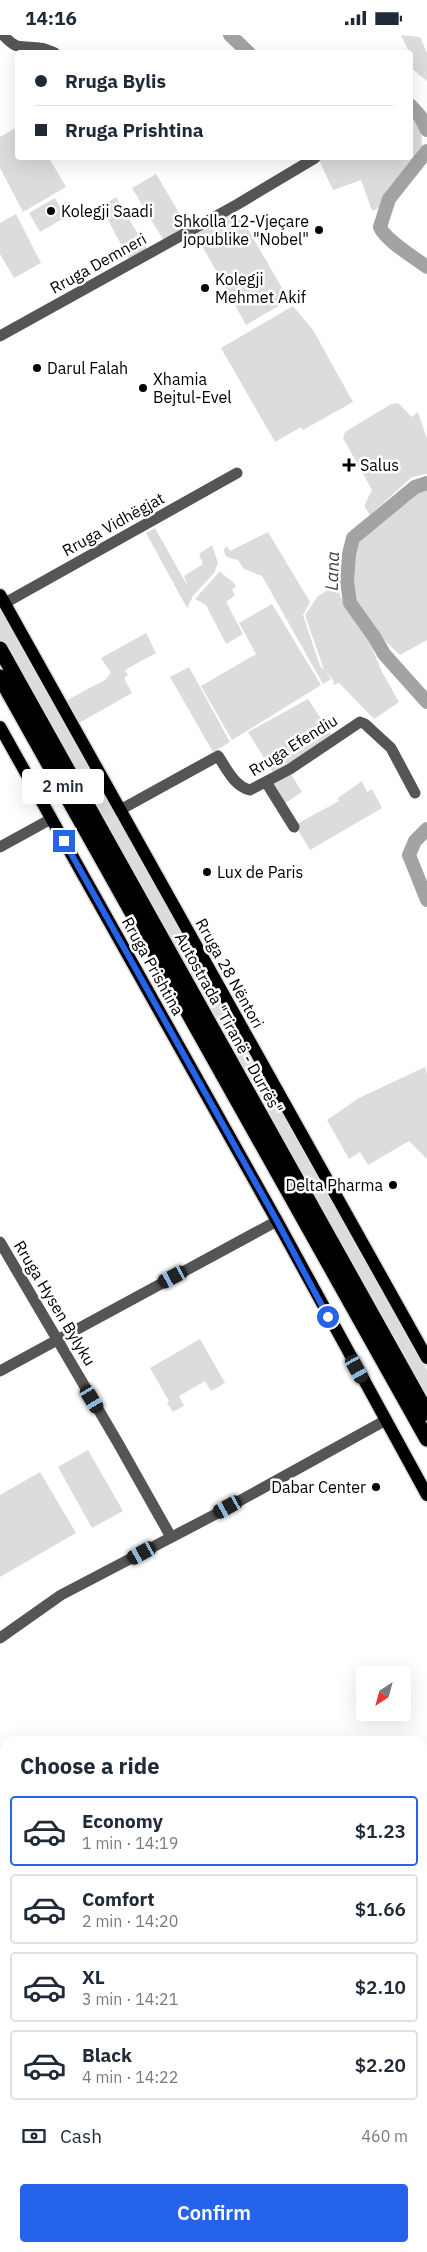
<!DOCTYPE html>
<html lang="en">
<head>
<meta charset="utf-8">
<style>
	body { margin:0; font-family:"IBM Plex Sans",sans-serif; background:#f6f6f7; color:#1f2937; height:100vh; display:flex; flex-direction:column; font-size:19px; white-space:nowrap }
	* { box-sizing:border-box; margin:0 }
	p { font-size:16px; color:#747a83 }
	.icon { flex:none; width:28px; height:28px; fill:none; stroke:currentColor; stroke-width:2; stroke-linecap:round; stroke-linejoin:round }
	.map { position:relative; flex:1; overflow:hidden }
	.side { position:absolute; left:0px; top:1701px; width:428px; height:516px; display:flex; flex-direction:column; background:#fff; border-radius:15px 15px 0 0; box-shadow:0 5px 20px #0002 }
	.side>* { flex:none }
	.banner { position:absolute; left:15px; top:15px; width:398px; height:110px; border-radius:5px; box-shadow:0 5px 20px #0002; display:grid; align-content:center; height:110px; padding:0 20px; background:#fff }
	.needle { width:32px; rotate:216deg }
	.tools { position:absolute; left:356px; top:1631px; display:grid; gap:10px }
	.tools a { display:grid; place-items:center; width:55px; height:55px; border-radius:5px; background:#fff; box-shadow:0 5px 20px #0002; font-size:25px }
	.end { position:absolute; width:22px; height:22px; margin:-11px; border:6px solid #2563eb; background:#fff; box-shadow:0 0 0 2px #fff }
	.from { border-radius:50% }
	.bubble { position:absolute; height:35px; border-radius:5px; background:#fff; box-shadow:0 5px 20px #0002; font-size:16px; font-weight:600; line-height:35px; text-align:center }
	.car { position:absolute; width:15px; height:30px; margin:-15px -8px; border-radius:6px; box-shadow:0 0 4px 1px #0007; background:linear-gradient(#222 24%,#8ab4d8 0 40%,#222 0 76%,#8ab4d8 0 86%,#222 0) }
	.banner b { display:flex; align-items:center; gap:18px; height:48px; font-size:19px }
	.banner b+b { border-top:1px solid #e0e1e3 }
	.banner i { width:12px; height:12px; background:#1f2937 }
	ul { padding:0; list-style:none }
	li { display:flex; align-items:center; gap:15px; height:70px; margin:0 10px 8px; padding:0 10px; border:2px solid #e0e1e3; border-radius:5px }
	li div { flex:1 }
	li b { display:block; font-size:19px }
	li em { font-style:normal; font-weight:600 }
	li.active { border-color:#2563eb }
	li>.icon { width:45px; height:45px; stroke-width:1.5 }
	h2 { padding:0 20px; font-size:22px; line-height:60px }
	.pay { display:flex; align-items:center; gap:12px; height:55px; padding:0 20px; font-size:19px }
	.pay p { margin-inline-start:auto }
	.cta { display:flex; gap:10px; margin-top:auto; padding:10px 20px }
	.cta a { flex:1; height:58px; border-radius:5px; background:#2563eb; color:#fff; font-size:20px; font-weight:600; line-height:58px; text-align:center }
	.status { display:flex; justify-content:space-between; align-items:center; height:35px; padding:0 25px; background:#fff; direction:ltr }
	.status svg { height:14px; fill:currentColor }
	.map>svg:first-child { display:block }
	.green { fill:#dcdcdc }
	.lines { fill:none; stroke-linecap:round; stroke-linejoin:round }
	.river { stroke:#a3a3a3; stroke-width:14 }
	.major-casing { stroke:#dbdbdb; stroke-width:15 }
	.highway-casing { stroke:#dbdbdb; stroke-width:18 }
	.minor { stroke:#555; stroke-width:11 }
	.major { stroke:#000; stroke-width:12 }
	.highway { stroke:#000; stroke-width:15 }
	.route { stroke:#2563eb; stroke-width:6 }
	.poi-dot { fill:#000; stroke:#fff; stroke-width:2 }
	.labels { text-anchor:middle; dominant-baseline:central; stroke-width:5; stroke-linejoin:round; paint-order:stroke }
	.poi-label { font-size:16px; fill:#000; stroke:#fff; text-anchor:start }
	.street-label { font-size:16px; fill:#000; stroke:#fff }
	.water-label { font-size:18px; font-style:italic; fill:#444; stroke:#fff }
</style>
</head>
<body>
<div class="status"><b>14:16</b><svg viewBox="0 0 49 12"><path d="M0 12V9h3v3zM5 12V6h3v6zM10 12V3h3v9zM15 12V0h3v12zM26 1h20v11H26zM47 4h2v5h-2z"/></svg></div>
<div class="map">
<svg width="427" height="2217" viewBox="0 0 427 2217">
	<rect width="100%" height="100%" fill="#fff"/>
	<!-- green -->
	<path class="green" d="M 401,0 L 420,2 L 427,18 L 427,46 L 410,32 L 410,18 L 407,17 L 408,15 Z
		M 410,78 L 421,92 L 422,112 L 389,153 L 380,172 L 373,176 L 371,173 L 361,145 L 333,155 L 318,123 L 410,122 Z
		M 17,92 L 18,122 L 49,123 L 66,152 L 23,177 L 0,133 L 0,102 Z
		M 156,139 L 188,193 L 164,206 L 132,153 Z
		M 116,162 L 148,216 L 130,226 L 101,172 Z
		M 55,163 L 66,182 L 40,197 L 29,178 Z
		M 229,178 L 233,186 L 241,182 L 289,265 L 246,290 L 195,198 Z
		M 16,179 L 41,228 L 14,243 L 0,219 L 0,188 Z
		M 293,271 L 313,295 L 353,367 L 303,395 L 301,392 L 275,407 L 221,313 Z
		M 398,368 L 412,382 L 418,377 L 427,404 L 427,439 L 412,442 L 370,480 L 364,471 L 372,455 L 343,403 L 345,397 L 391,369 Z
		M 427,450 L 427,605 L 400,620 C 371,592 347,569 352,526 C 353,518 353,510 357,503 C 363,494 375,488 383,481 C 397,469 410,457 427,450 Z
		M 155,493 L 188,552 L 184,541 L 203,529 L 199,519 L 212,510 L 218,528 L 214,538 L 193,561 L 187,573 L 146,498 Z
		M 268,497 L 310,567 L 303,580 L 320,631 L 324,635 L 305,580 L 318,561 L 338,549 L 340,560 L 347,574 L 366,598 L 382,637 L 399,667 L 374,684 L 339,648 L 333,650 L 334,646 L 324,635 L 331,644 L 323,649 L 262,541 L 244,534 L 238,525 C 230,523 224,523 224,514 L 227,511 L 230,516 Z
		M 220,536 C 225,543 232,544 236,551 L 232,555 L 235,560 L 226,567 L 243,599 L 226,609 L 206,570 L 195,564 Z
		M 272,569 L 321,650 L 232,705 L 201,651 L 256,619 L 239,588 Z
		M 0,572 L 427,1335 L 427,1368 L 280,1105 C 276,1088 266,1069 253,1056 L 0,606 Z
		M 146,598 L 156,618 L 125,635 L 128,640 L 124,643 L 132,658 L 79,688 L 67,665 L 105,645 L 111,638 L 101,623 Z
		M 189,632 L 230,707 L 213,717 L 170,642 Z
		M 308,664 L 333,702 L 274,739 L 248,697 Z
		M 289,736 L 302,757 L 284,769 L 271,749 Z
		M 362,746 L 367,757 L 372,754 L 382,773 L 310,815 L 295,790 L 339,766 L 338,763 Z
		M 425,1032 L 427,1039 L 427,1124 L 409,1106 L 368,1130 L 360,1117 L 349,1124 L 327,1085 L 359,1063 Z
		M 200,1304 L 225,1348 L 211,1356 L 205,1346 L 179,1361 L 184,1371 L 173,1377 L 167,1368 L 169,1366 L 150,1333 Z
		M 88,1415 L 123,1476 L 92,1493 L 58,1432 Z
		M 40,1437 L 76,1498 L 0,1542 L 0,1460 Z
		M 242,2213 L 307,2213 L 310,2217 L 245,2217 Z"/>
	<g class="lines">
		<!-- river -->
		<path class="river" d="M 230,0 L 249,18
			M 410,70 L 420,81 L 427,95
			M 427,116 L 389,164 L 380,192 C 385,205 415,223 427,232
			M 427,448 L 415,452 L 353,503 L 349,519 L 347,546 L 350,568 L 375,603 L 384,619 L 427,667
			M 427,794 L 415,806 L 409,820 L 427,865"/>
		<defs>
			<path id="major" d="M 0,560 L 427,1323
				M 0,692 L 277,1186 L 427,1460"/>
			<path id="highway" d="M 0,614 L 427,1378
				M 0,642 L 427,1404"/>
		</defs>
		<!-- major casing -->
		<use href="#major" class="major-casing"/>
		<!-- highway casing -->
		<use href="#highway" class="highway-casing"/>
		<!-- minor -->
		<path class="minor" d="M 3,0 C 18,16 19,10 39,13 C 44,13 50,16 55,18
			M 0,301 L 238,169 L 315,123
			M 5,568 L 237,438
			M 266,747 L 294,792
			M 120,775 L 218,721 C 227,734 234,751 250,755 L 290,734 L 360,687 L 365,689 L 391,713 L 415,758
			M 0,812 L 51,784
			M 0,1207 L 118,1408 L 171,1502
			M 0,1336 L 277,1186
			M 0,1603 L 61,1560 L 214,1480 L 386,1385
			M 0,1907 L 5,1913
			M 422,1928 L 427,1924
			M 422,1934 L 427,1941
			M 0,1951 L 5,1958
			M 0,2142 L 5,2148
			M 202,2212 L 206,2217
			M 59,2217 L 65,2212"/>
		<!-- major -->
		<use href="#major" class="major"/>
		<!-- highway -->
		<use href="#highway" class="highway"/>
	</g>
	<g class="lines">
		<!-- route -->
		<path class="route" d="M 64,806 L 277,1186 L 328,1282"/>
	</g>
	<!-- markers -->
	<g class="poi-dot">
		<circle cx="51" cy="176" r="5"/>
		<circle cx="319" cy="195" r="5"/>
		<circle cx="205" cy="253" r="5"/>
		<circle cx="37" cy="333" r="5"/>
		<circle cx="143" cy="353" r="5"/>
		<path d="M346.5 422.5h5v5h5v5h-5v5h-5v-5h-5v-5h5z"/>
		<circle cx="207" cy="837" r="5"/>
		<circle cx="393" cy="1150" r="5"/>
		<circle cx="376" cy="1452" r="5"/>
	</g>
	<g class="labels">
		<!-- poi labels -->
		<g class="poi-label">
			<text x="61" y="176">Kolegji Saadi</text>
			<text x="309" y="186" text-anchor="end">Shkolla 12-Vjeçare<tspan x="309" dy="18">jopublike "Nobel"</tspan></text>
			<text x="215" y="244">Kolegji<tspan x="215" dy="18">Mehmet Akif</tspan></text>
			<text x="47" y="333">Darul Falah</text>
			<text x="153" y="344">Xhamia<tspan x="153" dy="18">Bejtul-Evel</tspan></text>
			<text x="360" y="430">Salus</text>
			<text x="217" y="837">Lux de Paris</text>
			<text x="383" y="1150" text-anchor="end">Delta Pharma</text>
			<text x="366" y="1452" text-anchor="end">Dabar Center</text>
		</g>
		<!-- street labels -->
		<g class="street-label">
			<text transform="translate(98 228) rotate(-29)">Rruga Demneri</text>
			<text transform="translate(113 489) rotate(-29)">Rruga Vidhëgjat</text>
			<text transform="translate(293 710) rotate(-32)">Rruga Efendiu</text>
			<text transform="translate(153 931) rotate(61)">Rruga Prishtina</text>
			<text transform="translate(230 938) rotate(61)">Rruga 28 Nëntori</text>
			<text transform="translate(229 988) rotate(61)">Autostrada "Tiranë - Durrës"</text>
			<text transform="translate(55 1268) rotate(59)">Rruga Hysen Bylyku</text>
		</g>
		<!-- water labels -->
		<g class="water-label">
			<text transform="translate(332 536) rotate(-88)">Lana</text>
		</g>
	</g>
</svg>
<div class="tools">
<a><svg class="needle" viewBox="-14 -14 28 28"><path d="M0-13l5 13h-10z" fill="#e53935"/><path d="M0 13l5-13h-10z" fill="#747a83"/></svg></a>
</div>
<i class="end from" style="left:328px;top:1282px"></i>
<i class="end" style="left:64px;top:806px"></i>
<div class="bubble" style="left:22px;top:734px;width:82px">2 min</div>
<i class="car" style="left:173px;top:1242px;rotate:242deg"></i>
<i class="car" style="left:357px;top:1334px;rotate:151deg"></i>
<i class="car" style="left:92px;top:1364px;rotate:149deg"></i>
<i class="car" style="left:228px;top:1472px;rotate:241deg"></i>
<i class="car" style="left:142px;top:1518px;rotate:241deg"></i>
<div class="banner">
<b><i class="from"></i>Rruga Bylis</b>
<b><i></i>Rruga Prishtina</b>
</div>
<section class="side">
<h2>Choose a ride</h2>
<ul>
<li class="active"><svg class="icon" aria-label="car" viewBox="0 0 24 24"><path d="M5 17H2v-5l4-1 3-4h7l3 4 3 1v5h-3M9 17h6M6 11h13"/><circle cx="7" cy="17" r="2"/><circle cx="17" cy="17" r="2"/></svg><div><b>Economy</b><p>1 min · 14:19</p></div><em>$1.23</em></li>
<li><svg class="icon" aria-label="car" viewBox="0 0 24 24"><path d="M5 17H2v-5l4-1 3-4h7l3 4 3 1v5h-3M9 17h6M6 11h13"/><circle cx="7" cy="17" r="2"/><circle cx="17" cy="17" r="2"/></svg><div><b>Comfort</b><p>2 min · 14:20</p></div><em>$1.66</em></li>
<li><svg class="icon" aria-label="car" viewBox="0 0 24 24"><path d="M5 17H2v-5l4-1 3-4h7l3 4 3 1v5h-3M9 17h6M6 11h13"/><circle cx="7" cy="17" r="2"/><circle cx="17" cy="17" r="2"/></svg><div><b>XL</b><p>3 min · 14:21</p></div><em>$2.10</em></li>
<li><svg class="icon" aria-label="car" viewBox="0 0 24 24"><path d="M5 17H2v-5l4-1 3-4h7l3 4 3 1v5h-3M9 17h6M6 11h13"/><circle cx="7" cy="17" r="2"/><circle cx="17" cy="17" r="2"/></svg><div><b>Black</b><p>4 min · 14:22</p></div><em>$2.20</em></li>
</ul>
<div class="pay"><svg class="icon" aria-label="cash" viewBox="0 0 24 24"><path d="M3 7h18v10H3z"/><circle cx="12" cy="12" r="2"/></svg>Cash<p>460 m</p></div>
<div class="cta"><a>Confirm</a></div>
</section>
</div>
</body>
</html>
